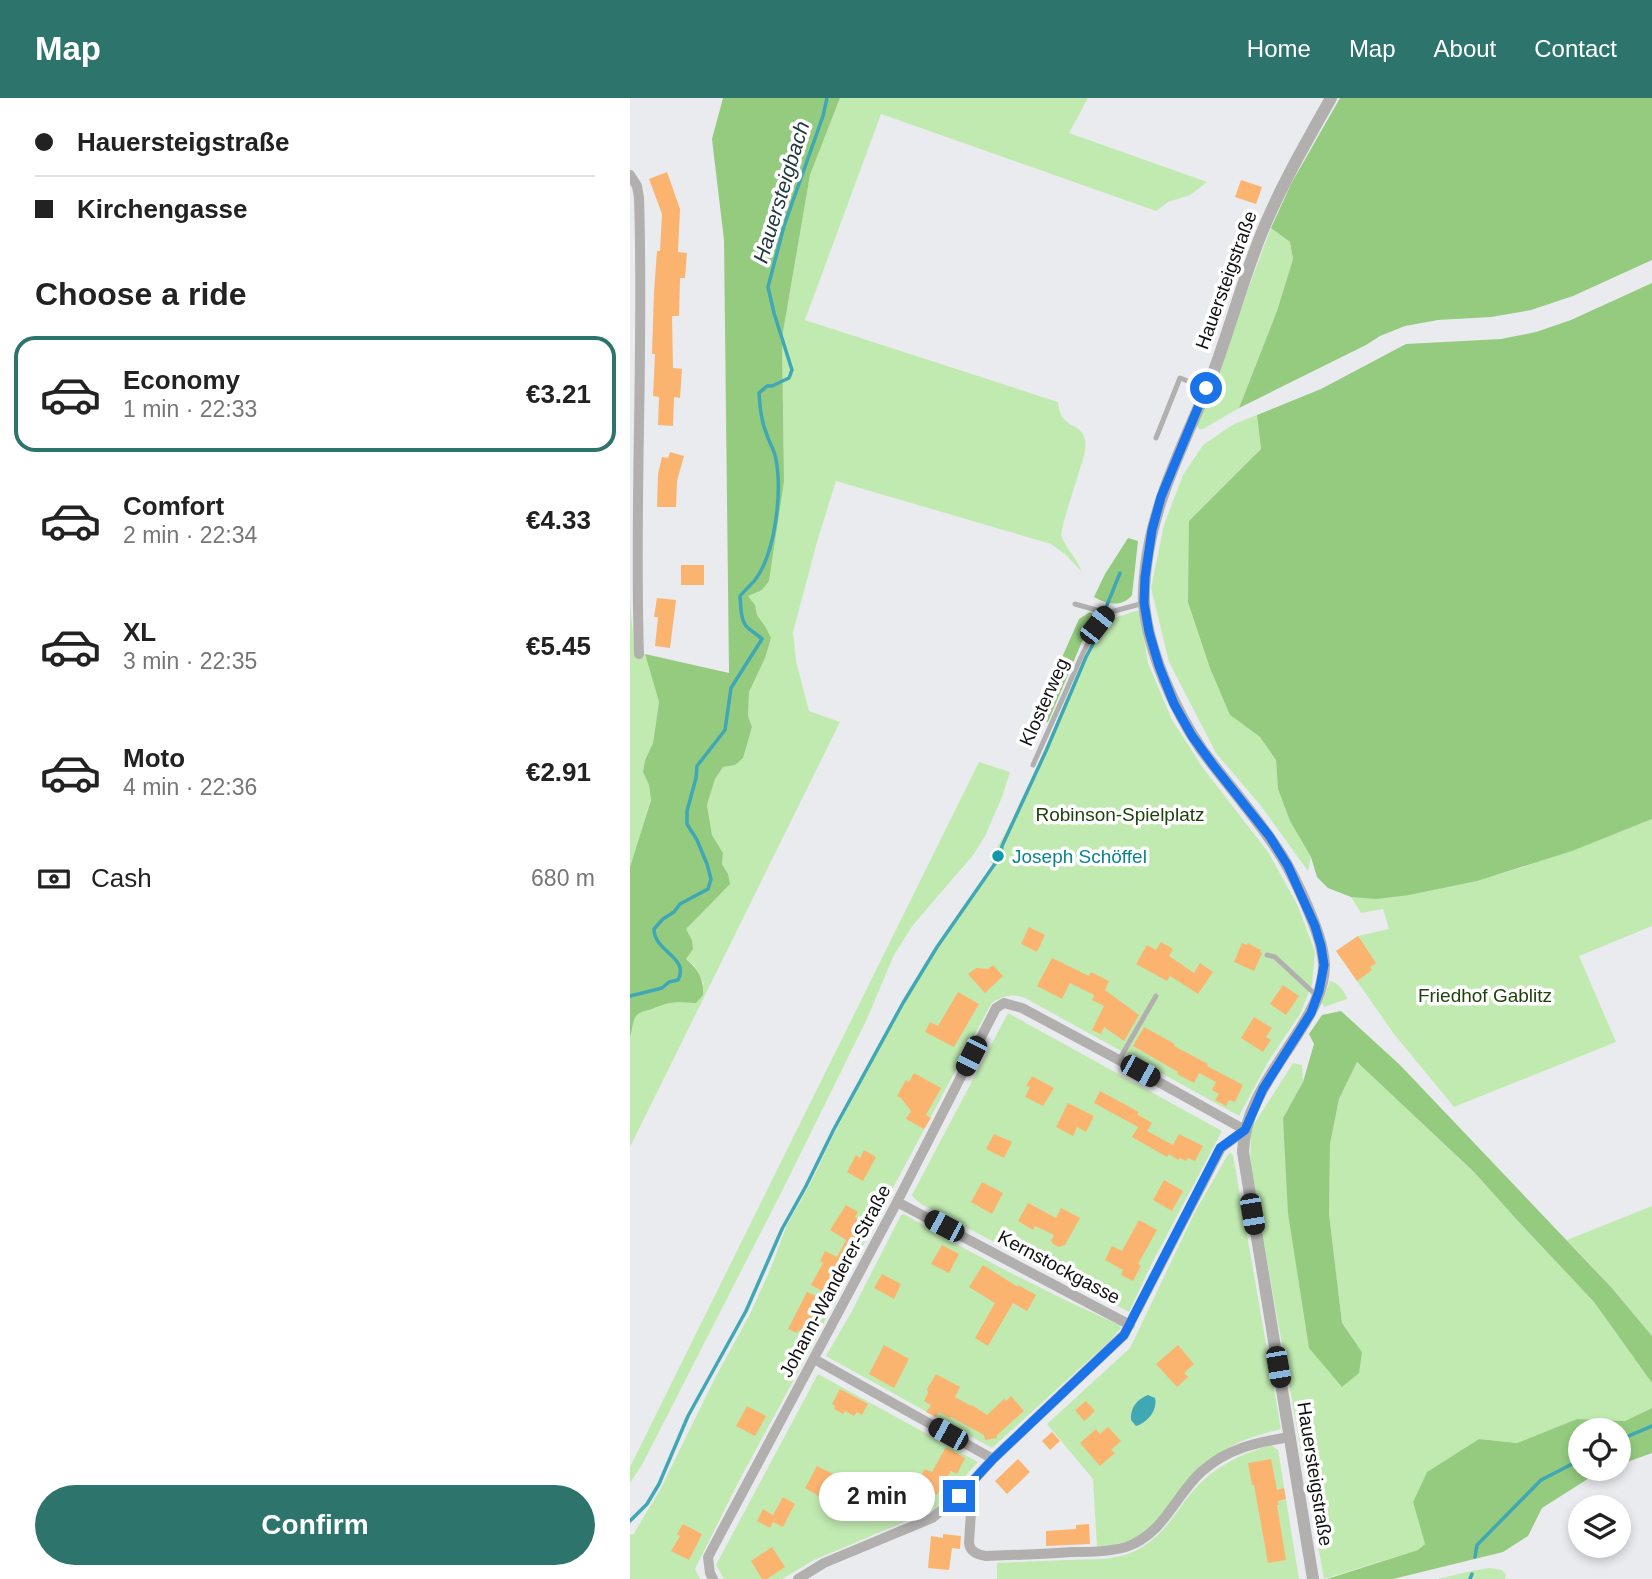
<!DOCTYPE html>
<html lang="en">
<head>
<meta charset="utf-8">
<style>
	body { margin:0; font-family:Arial,sans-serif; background:#f6f6f6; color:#222; height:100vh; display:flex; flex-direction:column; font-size:26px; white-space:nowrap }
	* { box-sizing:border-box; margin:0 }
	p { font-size:23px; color:#767676 }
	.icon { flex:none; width:38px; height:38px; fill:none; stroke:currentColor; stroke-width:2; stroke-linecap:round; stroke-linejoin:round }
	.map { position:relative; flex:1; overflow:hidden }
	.side { display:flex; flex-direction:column; background:#fff; width:630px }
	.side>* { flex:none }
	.top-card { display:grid; align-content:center; height:154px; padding:0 35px; background:#fff }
	.buttons { position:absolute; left:938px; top:1320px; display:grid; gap:14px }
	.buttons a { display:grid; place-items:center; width:63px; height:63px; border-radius:50%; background:#fff; box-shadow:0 4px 10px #0003; font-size:35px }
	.end { position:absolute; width:32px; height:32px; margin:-16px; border:9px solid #1a73e8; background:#fff; box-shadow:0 0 0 4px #fff }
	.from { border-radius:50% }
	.bubble { position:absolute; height:49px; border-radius:24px; background:#fff; box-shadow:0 4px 10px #0003; font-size:23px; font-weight:600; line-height:49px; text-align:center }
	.car { position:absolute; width:21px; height:42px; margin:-21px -10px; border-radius:9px; box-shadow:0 0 5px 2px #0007; background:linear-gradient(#222 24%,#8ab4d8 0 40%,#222 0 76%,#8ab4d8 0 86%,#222 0) }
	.top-card b { display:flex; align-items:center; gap:24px; height:66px; font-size:26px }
	.top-card b+b { border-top:2px solid #e0e0e0 }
	.top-card i { width:18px; height:18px; background:#222 }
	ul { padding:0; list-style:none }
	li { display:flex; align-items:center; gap:21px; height:116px; margin:0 14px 10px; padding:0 21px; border:4px solid transparent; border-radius:21px }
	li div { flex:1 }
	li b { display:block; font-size:26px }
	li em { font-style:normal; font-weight:600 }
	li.on { border-color:#2d746c }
	li>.icon { width:63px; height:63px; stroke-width:1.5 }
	h2 { padding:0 35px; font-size:32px; line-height:84px }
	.pay { display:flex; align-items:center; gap:18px; height:77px; padding:0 35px; font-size:26px }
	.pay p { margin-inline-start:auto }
	.action { display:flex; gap:14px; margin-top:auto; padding:14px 35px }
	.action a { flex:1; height:80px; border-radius:42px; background:#2d746c; color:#fff; font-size:28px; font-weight:600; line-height:80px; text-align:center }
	header { display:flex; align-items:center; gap:42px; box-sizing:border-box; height:98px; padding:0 35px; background:#2d746c; color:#fff }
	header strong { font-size:33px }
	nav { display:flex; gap:38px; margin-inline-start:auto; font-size:24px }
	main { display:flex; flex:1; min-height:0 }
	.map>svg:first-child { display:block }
	.green { fill:#c1eab1 }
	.forest { fill:#94cb7e }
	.water { fill:#40a7b5 }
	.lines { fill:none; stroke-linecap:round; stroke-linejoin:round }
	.stream { stroke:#40a7b5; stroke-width:3.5 }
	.building { fill:#fbb470 }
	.service { stroke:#b1b0af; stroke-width:5 }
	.minor { stroke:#b1b0af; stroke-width:10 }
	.tertiary { stroke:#b1b0af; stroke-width:12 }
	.route { stroke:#1a73e8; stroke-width:9 }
	.culture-dot { fill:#0f9aa8; stroke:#fff; stroke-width:2.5 }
	.labels { text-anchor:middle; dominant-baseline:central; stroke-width:7; stroke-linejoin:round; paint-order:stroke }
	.street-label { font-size:19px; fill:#121214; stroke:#fff }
	.park-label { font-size:19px; fill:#1f420d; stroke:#fff }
	.culture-label { font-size:19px; fill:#0d838f; stroke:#fff; text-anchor:start }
	.water-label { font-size:21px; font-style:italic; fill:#1f363a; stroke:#fff }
</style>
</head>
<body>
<header>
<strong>Map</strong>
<nav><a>Home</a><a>Map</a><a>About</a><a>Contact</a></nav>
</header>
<main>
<section class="side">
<div class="top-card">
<b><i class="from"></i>Hauersteigstraße</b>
<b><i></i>Kirchengasse</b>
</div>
<h2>Choose a ride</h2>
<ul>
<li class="on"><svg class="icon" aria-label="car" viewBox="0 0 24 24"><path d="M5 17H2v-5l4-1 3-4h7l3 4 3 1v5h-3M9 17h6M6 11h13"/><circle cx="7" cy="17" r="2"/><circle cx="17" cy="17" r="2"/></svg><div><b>Economy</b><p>1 min · 22:33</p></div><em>€3.21</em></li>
<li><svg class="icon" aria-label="car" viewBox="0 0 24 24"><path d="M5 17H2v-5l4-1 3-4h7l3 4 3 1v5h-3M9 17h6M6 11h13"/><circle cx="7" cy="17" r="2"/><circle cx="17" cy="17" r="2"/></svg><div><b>Comfort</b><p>2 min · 22:34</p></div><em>€4.33</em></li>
<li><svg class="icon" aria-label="car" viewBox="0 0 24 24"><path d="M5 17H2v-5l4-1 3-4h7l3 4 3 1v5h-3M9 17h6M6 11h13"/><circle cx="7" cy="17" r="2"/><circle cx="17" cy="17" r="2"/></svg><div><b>XL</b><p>3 min · 22:35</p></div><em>€5.45</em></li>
<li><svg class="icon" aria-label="car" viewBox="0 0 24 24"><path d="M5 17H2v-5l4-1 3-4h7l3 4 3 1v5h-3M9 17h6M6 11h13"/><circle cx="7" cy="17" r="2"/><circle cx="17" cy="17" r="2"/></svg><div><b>Moto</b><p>4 min · 22:36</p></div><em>€2.91</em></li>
</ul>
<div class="pay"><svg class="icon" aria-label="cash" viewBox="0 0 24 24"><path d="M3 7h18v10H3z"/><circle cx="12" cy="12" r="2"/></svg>Cash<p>680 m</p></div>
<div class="action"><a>Confirm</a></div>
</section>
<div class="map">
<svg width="1022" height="1481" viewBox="0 0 1022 1481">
	<rect width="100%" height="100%" fill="#eaebef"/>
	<!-- green -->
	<path class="green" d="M 210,0 L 458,0 L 439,35 L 577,84 L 560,97 L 538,104 L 526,113 L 251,16 L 175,222 L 428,304 C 430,332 451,323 455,342 C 457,352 452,364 449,374 C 443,394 435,416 431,437 C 436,451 447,460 452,474 L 435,456 L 421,446 L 206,383 L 187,444 L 163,534 L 166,563 L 179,613 L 210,624 L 0,1049 L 0,938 L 4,919 L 11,914 L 20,912 L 31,906 L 44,903 L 74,886 L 64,867 L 56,861 L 62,842 L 56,831 L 98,776 L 92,766 L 93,755 L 82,737 L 77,707 L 85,681 L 93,669 L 105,667 L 122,630 L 118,618 L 119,594 L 135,560 L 135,528 L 127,517 L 125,507 L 117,498 L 132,492 L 139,483 L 154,384 L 152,240 L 180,77 Z
		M 641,130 L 660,144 L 663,161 L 647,213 L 609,310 L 573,331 L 569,331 L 567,328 Z
		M 627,317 L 631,351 L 559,423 L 600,617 L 630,639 L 646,662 L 648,691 L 660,723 L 681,759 L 678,773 L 631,708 L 586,655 L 539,564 L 521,490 L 534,427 L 553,377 L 573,347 L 604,326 Z
		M 0,507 L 5,557 L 15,556 L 29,604 L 23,645 L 15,662 L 13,674 L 19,687 L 21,701 L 0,769 Z
		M 509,512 L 518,565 L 542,622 L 573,670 L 638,754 L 668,808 L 685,854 L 682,886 L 670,916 L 638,964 L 609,1018 L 395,900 C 382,895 371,898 361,906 L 248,1118 L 181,1250 L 110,1381 L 65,1471 L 70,1481 L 0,1481 L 0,1436 L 3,1437 L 30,1392 L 84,1282 L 120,1216 L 140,1172 L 157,1127 L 182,1082 L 206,1032 L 227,992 L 274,906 L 308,849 L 365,769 L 360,763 L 381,724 L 415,652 L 454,560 L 470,531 L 481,521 Z
		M 349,664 L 380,674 L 372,699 L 355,738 L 344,756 L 283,827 L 264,857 L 236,923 L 152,1093 L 13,1365 L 0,1385 L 0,1369 Z
		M 1022,721 L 1022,828 L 949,858 L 986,944 L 824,1009 L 764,936 L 706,853 L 728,838 L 759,831 L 753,811 L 731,815 L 721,799 C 754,801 780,797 812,790 C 885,776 953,748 1022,721 Z
		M 700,883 C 707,884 716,894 717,901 L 694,909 L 692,904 Z
		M 378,915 L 592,1033 L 521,1167 L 499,1214 L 291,1106 L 283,1099 L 282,1097 Z
		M 727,964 L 844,1074 L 887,1122 L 964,1204 L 1022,1285 L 1022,1310 L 995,1323 L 947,1321 L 887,1345 L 849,1341 L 797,1374 L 783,1404 L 795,1446 L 788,1452 L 694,1481 L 620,1068 L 621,1031 L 663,965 L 672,967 L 673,984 L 653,1020 L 679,1250 L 732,1254 L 712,1225 L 699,1116 L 700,1046 L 709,1001 Z
		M 600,1055 L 603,1057 L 651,1331 C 631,1336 612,1341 595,1352 L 515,1434 C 499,1444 485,1447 467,1450 L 463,1381 L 417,1326 L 500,1250 L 565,1114 L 597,1058 Z
		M 1022,1108 L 1022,1238 L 981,1189 L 937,1142 Z
		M 274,1116 C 343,1157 416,1194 489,1227 L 491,1230 L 480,1243 L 362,1350 L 196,1258 L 222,1213 L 271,1117 Z
		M 188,1276 L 348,1364 L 305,1411 L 184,1462 L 152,1481 L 94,1481 L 86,1467 Z
		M 641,1347 L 648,1352 L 669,1481 L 367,1481 L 367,1465 C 390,1464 413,1463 437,1462 C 460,1461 484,1463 505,1453 C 535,1438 543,1416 564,1392 C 585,1368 611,1356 641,1347 Z
		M 859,1470 L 872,1472 L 876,1477 L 875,1481 L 808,1481 L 841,1473 Z"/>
	<!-- forest -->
	<path class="forest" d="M 93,0 L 210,0 L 180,77 L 152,240 L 154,384 L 139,483 L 132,492 L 118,498 L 125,507 L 127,517 L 135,528 L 141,540 L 135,560 L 119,594 L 118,618 L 122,629 L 113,660 L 105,667 L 93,669 L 85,681 L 77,707 L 82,737 L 93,755 L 92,766 L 98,776 L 100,786 L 56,831 L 62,842 L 63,851 L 56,861 C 68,871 74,881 73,897 L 66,905 C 46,904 41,903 22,911 C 17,913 11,913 7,917 C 2,922 3,932 0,938 L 0,769 L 21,702 L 19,687 L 13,674 L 15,662 L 23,645 L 29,604 L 15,556 L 99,575 L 94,142 L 82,41 Z
		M 710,0 L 1022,0 L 1022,162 L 943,198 L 901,212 L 861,219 L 808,222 L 775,228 L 750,238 L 736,247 L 609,310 L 647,213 L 663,161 L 660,144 L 641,130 L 661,86 Z
		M 1022,185 L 1022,721 L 942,753 L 847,783 L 779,797 L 746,801 L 721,799 L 698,790 L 687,779 L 681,759 L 660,723 L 648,691 L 646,662 L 630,639 L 600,617 L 580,570 L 558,504 L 559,423 L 631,351 L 627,317 L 691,291 L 776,246 L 871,241 L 906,234 L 941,222 Z
		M 498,440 L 508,443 L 502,497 C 492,510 476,506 464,499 L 475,476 Z
		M 460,514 L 468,519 L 454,539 L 418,624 L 408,625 L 410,609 L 449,521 Z
		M 711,913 L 770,967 L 981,1189 L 1022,1238 L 1022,1285 L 964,1204 L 887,1122 L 844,1074 L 727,964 L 709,1001 L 700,1046 L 699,1116 L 712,1225 L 732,1254 L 729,1275 L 712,1289 L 679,1250 L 658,1115 L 653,1020 L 673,984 L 684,946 L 679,936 L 692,917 Z
		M 1022,1310 L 1022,1355 L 989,1367 L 989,1332 L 950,1332 L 950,1370 L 981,1370 L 964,1377 L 912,1410 L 898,1438 L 873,1454 L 763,1481 L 697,1481 L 788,1452 L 795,1446 L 783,1404 L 797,1374 L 849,1341 L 887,1345 L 947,1321 L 995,1323 Z"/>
	<!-- water -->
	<path class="water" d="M 518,1297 L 525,1300 C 528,1312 517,1325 506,1328 L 501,1322 C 500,1310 507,1301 518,1297 Z"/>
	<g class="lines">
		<!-- stream -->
		<path class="stream" d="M 477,507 L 490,475
			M 0,898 L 32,890 L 39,884 L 48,882 C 60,859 24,854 24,831 L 33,821 L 44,814 L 50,806 L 78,791 L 81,781 L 77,766 L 67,742 L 57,726 L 57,713 L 66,680 L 67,668 L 95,632 L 101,590 L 132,541 C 128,537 121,533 117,529 C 110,521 111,508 110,498 C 115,492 121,487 125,482 C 146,454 153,390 145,357 C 143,350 139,344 137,337 C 131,323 130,309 129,295 L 137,288 L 142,288 L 159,280 L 162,272 L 144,215 L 138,189 L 154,128 L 193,18 L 197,0
			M 989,1342 L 1022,1328
			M 0,1423 L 17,1406 L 29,1386 L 58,1318 L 116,1213 L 152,1131 L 176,1088 L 204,1031 L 273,905 L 307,849 L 371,757 L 372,748 L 416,653 L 456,559 L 476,522
			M 845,1459 L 847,1447 L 911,1382 L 950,1362
			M 840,1481 L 842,1476"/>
	</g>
	<!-- building -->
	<path class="building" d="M 37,74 L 50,111 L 48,154 L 57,155 L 55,180 L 50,180 L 49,218 L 42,218 L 43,270 L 52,271 L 50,300 L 44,299 L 43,328 L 28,327 L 29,299 L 23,298 L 25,256 L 22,256 L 24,194 L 27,153 L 30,153 L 32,116 L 19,81 Z
		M 611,82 L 632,89 L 626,106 L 605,99 Z
		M 40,354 L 54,358 L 47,383 L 46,409 L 27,409 L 28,376 L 32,359 L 38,360 Z
		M 51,467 L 74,467 L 74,487 L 51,487 Z
		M 27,500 L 46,502 L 40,550 L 25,548 L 28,519 L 24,519 Z
		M 399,829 L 415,837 L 407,854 L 391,846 Z
		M 728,838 L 746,865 L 740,869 L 742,872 L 727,883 L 706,853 Z
		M 531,844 L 543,851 L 539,858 L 564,875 L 570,865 L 583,874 L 568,896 L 540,878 L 537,883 L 506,866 L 517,847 L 526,852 Z
		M 612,845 L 617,847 L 618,845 L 623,848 L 631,852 L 630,854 L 632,855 L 624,873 L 604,864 Z
		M 422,860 L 459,878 L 461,874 L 479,883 L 475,892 L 509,917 L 494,943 L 474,929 L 471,936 L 462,932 L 474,908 L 462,902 L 464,897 L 440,885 L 432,901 L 407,888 Z
		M 363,867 L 373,878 L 355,895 L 338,876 L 346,870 L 358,871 Z
		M 653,887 L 669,898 L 656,917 L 640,906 Z
		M 328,894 L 349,906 L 324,949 L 295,934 L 300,924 L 308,928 Z
		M 624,919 L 642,930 L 636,939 L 641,942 L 633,954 L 611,940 Z
		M 514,929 L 545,946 L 544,948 L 578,966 L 577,968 L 613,987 L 605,1004 L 599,1002 L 596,1008 L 585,1002 L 589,996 L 582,992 L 586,984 L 569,975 L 564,985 L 547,976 L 548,974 L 503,948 Z
		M 284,975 L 311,990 L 296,1017 L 301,1020 L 294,1031 L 276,1021 L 281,1013 L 271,1000 L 267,998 L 276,982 L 279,984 Z
		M 402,978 L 424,990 L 413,1008 L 395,999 L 400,989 L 396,988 Z
		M 470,993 L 509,1014 L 507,1016 L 522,1025 L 517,1033 L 543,1047 L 549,1036 L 573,1048 L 565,1063 L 558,1060 L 556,1063 L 550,1060 L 548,1062 L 539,1056 L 537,1059 L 502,1039 L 508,1029 L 464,1005 Z
		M 438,1005 L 464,1018 L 456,1034 L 447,1029 L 443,1038 L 426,1029 Z
		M 364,1036 L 382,1044 L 374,1060 L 356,1051 Z
		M 234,1052 L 246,1059 L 233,1083 L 217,1074 L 226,1057 L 230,1060 Z
		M 534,1082 L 553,1093 L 542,1113 L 523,1102 Z
		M 352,1084 L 373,1095 L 362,1116 L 341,1104 Z
		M 398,1105 L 426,1120 L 431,1110 L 450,1120 L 435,1147 L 429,1149 L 423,1146 L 421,1143 L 424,1137 L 405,1128 L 403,1132 L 388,1123 Z
		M 216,1107 L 228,1114 L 225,1119 L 237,1127 L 217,1157 L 224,1161 L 217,1175 L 212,1172 L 199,1197 L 181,1187 L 193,1165 L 190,1163 L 195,1153 L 207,1159 L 216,1142 L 200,1132 Z
		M 509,1122 L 527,1132 L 508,1166 L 511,1168 L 503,1183 L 491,1177 L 493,1172 L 475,1162 L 482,1148 L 492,1153 Z
		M 312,1147 L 329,1156 L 319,1175 L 301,1166 Z
		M 353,1167 L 388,1189 L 388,1187 L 406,1197 L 397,1213 L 383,1205 L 358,1248 L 345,1240 L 365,1205 L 339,1189 Z
		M 252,1176 L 271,1186 L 264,1201 L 244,1190 Z
		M 177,1194 L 186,1198 L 178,1214 L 187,1219 L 178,1237 L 168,1232 L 167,1235 L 158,1231 Z
		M 254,1247 L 279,1261 L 264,1290 L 239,1276 Z
		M 548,1247 L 564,1266 L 554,1275 L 558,1279 L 547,1289 L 526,1266 Z
		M 306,1276 L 330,1289 L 325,1299 L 341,1308 L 342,1307 L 357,1317 L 374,1301 L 376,1303 L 381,1298 L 394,1313 L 367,1337 L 367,1340 L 355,1342 L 354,1337 L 321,1319 L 320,1320 L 309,1314 L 306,1319 L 296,1314 L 301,1307 L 294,1303 L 298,1295 L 297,1291 Z
		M 210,1291 L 238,1306 L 232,1317 L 227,1314 L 224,1318 L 215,1313 L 213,1316 L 204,1311 L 205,1308 L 202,1306 Z
		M 456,1303 L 465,1313 L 454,1323 L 445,1312 Z
		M 117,1308 L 136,1318 L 125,1338 L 106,1328 Z
		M 478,1329 L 491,1343 L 481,1352 L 485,1355 L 470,1368 L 450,1345 L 466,1331 L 470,1336 Z
		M 422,1334 L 430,1343 L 420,1352 L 412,1343 Z
		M 316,1349 L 335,1360 L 327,1376 L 321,1373 L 307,1397 L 302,1394 L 297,1403 L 282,1394 L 295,1371 L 302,1374 Z
		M 388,1361 L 400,1374 L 377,1396 L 365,1383 Z
		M 641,1361 L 647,1392 L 654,1390 L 656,1401 L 648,1403 L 649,1407 L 647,1407 L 656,1462 L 638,1465 L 624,1387 L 622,1387 L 618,1365 Z
		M 187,1368 L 207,1378 L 194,1401 L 175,1390 Z
		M 248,1380 L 268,1395 L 259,1406 L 240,1390 Z
		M 153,1399 L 165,1406 L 153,1429 L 143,1424 L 140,1430 L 127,1423 L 133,1411 L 143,1417 Z
		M 53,1426 L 72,1436 L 59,1462 L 41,1453 L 50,1438 L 47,1436 Z
		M 459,1426 L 460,1446 L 416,1448 L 416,1433 L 446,1431 L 446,1427 Z
		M 313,1436 L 331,1438 L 330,1451 L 322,1450 L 319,1472 L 298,1470 L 301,1438 L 313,1440 Z
		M 142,1449 L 155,1469 L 137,1481 L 132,1481 L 121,1463 Z"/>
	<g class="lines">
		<!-- service -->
		<path class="service" d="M 526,340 L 550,280 L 576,290
			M 445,506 L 477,515
			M 403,667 L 452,557 L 467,527 L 477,515 L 514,505
			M 637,857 L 645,859 L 687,898
			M 489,962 L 526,898"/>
		<!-- minor -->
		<path class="minor" d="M 0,77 L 7,88 L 9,100 C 14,252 4,404 9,556
			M 267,1104 L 500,1227
			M 184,1261 L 363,1361
			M 343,1382 L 339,1445 C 340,1454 349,1457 356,1458 C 385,1457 414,1456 442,1454 C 459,1454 479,1454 496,1449 C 534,1436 544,1399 571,1374 C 598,1350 625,1345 659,1339
			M 83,1481 L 80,1475 L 78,1459 L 267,1104 L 366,910 L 374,905 L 392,910 L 489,962 L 615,1032 L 591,1050 L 494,1237 L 363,1361 L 329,1398 L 302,1420 L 194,1465 L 168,1481"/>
		<!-- tertiary -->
		<path class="tertiary" d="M 683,1481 L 613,1054 C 614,1009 645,972 668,935 C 681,915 694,892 694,867 C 693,846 684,825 676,806 C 668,788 660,770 649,754 C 626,718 597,686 572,652 C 545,613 518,553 514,505 C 513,493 515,480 516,468 C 524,400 557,340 582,278 C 601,228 614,176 635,127 C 653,84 678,41 701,0"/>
	</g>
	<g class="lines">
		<!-- route -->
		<path class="route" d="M 329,1398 L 363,1361 L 494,1237 L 590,1050 L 615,1032 L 633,991 L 681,915 L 689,893 L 694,867 L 691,848 L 685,828 L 658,768 L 640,739 L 583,667 L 562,638 L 544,606 L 529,568 L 519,534 L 514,505 L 515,479 L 522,432 L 531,399 L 576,290"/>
	</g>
	<!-- markers -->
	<circle class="culture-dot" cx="368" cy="758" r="7"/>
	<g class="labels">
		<!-- street labels -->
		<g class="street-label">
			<text transform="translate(596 182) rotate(-70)">Hauersteigstraße</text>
			<text transform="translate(414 604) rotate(-66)">Klosterweg</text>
			<text transform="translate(429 1169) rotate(28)">Kernstockgasse</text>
			<text transform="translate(205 1183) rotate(-62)">Johann-Wanderer-Straße</text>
			<text transform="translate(685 1376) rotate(81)">Hauersteigstraße</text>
		</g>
		<!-- park labels -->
		<g class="park-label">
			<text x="490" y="716">Robinson-Spielplatz</text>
			<text x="855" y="897">Friedhof Gablitz</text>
		</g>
		<!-- culture labels -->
		<g class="culture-label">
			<text x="382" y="758">Joseph Schöffel</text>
		</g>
		<!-- water labels -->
		<g class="water-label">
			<text transform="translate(151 94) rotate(-73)">Hauersteigbach</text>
		</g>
	</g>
</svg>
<div class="buttons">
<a><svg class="icon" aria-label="locate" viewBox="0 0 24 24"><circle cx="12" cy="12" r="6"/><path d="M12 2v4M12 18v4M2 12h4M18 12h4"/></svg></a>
<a><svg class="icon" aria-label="layers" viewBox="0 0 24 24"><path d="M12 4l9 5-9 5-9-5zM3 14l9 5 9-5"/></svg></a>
</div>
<i class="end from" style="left:576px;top:290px"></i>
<i class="end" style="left:329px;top:1398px"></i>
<div class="bubble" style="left:189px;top:1374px;width:116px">2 min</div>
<i class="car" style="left:467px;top:527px;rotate:38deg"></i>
<i class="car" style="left:341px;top:958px;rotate:207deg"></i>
<i class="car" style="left:510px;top:973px;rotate:119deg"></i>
<i class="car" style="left:622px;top:1116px;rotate:170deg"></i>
<i class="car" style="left:314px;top:1128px;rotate:298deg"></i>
<i class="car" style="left:648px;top:1269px;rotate:170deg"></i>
<i class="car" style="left:318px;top:1336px;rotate:299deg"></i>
</div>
</main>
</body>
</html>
